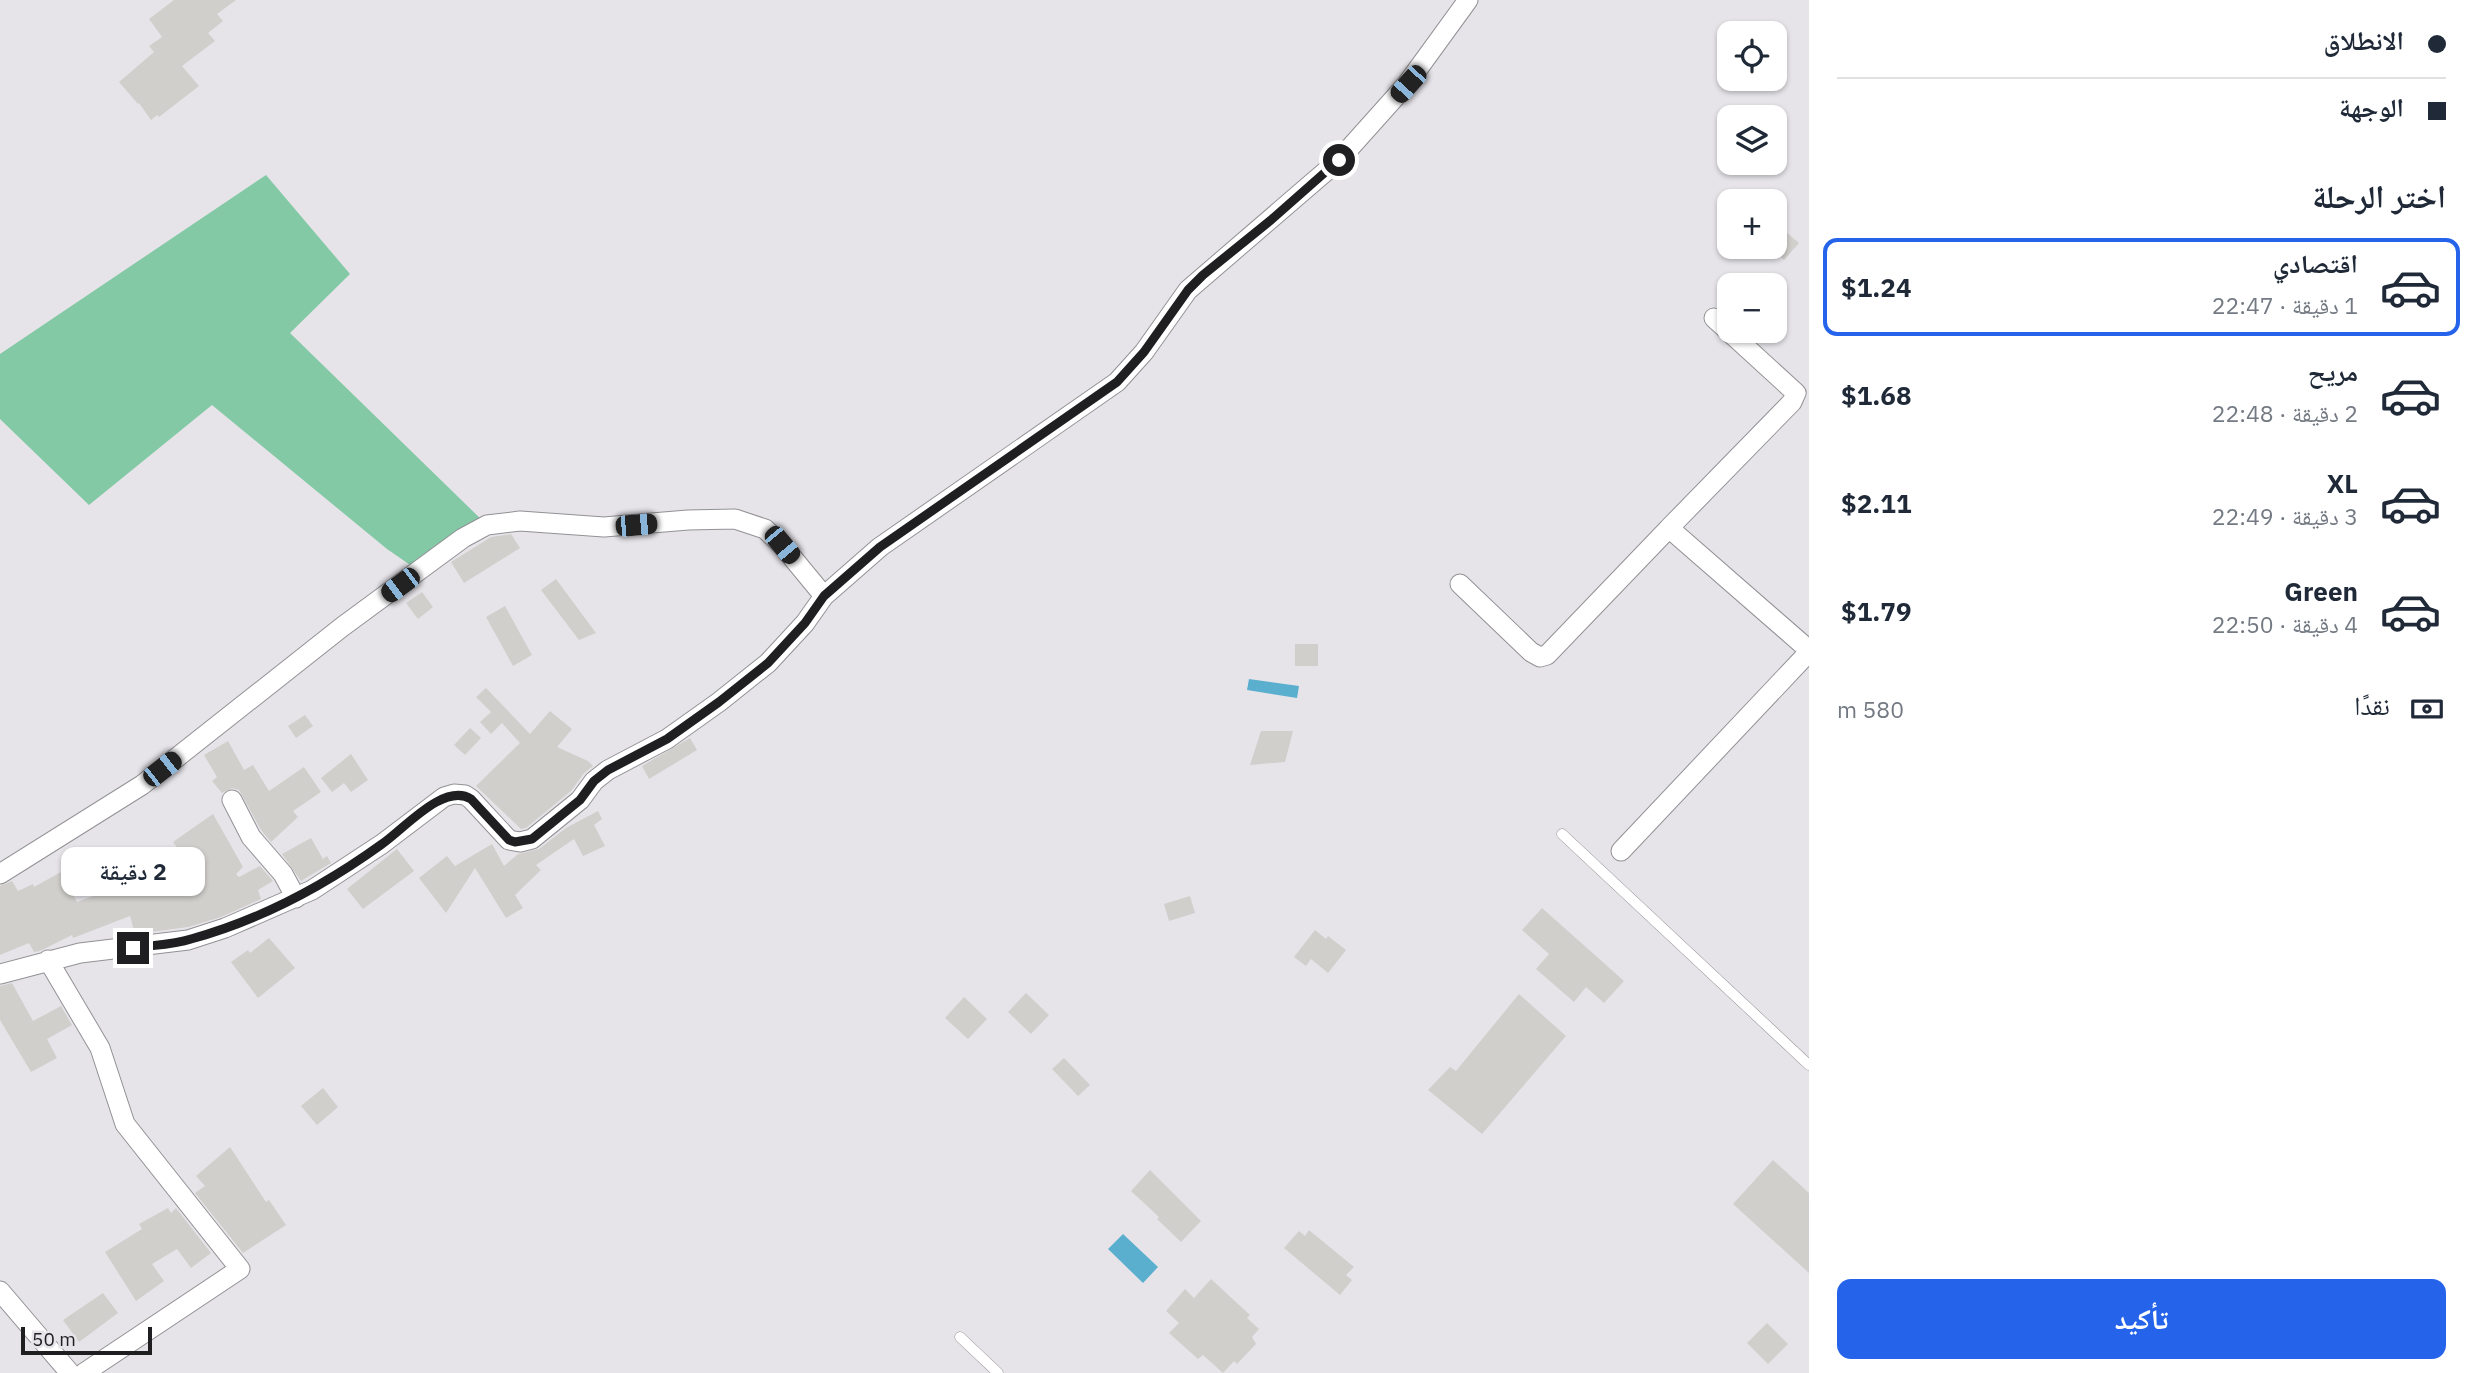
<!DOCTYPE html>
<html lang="ar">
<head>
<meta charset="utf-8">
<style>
	body { margin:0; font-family:"IBM Plex Sans","Noto Naskh Arabic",sans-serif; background:#f2f2f3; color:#1f2937; direction:rtl; height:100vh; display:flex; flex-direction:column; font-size:26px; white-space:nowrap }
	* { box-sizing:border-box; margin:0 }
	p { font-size:23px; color:#747a83 }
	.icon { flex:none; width:38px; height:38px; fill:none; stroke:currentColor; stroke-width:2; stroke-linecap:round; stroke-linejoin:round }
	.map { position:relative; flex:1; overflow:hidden; direction:ltr }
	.drawer { display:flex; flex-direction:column; background:#fff; width:665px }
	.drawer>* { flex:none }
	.guide { display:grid; align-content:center; height:154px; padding:0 28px; background:#fff }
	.tools { position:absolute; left:1717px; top:21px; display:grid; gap:14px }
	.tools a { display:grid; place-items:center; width:70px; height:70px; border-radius:14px; background:#fff; box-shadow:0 2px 5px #0004; font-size:35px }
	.scale { position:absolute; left:21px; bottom:18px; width:131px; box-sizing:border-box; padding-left:7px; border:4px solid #1f1e20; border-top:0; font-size:19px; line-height:24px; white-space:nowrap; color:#1f1e20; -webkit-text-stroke:5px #e6e4e9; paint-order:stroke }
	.end { position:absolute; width:32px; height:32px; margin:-16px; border:9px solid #1f1e20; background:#fff; box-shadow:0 0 0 4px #fff }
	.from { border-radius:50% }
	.bubble { position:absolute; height:49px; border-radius:14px; background:#fff; box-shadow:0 2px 5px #0004; font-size:23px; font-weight:700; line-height:49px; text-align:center; direction:rtl }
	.car { position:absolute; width:21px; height:42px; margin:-21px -10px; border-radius:9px; box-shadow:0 0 5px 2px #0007; background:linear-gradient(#222 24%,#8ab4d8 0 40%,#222 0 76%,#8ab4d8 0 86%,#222 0) }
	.guide b { display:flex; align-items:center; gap:24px; height:66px; font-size:26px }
	.guide b+b { border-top:2px solid #e0e1e3 }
	.guide i { width:18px; height:18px; background:#1f2937 }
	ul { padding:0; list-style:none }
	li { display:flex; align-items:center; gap:21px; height:98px; margin:0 14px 10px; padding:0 14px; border:4px solid transparent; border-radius:14px }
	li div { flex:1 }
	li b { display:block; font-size:26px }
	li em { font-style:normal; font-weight:700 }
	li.on { border-color:#2563eb }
	li>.icon { width:63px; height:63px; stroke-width:1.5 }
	h2 { padding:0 28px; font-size:32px; line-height:84px }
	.pay { display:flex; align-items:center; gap:18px; height:77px; padding:0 28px; font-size:26px }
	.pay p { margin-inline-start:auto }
	.button { display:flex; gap:14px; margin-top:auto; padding:14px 28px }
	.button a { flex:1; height:80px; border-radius:14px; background:#2563eb; color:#fff; font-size:28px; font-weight:700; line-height:80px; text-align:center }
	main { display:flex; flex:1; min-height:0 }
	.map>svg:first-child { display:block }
	.green { fill:#83c9a5 }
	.water { fill:#5aaece }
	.building { fill:#d1cfcb }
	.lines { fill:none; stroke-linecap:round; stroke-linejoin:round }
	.service-casing { stroke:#929195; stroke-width:11 }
	.minor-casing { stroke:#929195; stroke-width:21 }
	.service { stroke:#fff; stroke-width:10 }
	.minor { stroke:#fff; stroke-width:19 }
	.route { stroke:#1f1e20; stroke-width:9 }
</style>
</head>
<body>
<main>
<section class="drawer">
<div class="guide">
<b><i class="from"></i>الانطلاق</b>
<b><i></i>الوجهة</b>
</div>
<h2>اختر الرحلة</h2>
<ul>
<li class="on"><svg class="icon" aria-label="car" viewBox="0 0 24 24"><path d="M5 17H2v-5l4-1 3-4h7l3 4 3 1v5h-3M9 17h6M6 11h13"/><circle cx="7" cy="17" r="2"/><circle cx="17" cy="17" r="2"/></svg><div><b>اقتصادي</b><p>1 دقيقة · 22:47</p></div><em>$1.24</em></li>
<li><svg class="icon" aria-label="car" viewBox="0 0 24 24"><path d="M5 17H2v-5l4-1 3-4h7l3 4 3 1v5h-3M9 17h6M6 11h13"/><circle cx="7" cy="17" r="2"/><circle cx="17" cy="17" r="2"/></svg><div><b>مريح</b><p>2 دقيقة · 22:48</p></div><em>$1.68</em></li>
<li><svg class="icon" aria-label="car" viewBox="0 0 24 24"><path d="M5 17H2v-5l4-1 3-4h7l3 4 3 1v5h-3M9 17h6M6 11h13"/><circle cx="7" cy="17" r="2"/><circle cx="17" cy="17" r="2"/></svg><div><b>XL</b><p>3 دقيقة · 22:49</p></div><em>$2.11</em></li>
<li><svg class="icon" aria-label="car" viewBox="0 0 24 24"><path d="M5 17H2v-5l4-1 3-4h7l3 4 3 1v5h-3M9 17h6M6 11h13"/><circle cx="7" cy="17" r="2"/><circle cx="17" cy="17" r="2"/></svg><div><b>Green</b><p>4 دقيقة · 22:50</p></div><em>$1.79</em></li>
</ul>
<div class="pay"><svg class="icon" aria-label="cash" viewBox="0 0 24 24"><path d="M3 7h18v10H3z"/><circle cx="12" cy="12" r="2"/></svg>نقدًا<p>580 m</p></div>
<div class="button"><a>تأكيد</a></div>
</section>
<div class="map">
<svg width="1809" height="1373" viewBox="0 0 1809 1373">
	<rect width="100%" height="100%" fill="#e6e4e9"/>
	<!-- green -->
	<path class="green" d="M 266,175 L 350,274 L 290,333 L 487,525 L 419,571 L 387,549 L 212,405 L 89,505 L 0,419 L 0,354 Z"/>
	<!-- water -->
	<path class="water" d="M 1249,679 L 1299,686 L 1297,698 L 1247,690 Z
		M 1123,1234 L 1158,1267 L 1143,1283 L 1108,1249 Z"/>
	<!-- building -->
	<path class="building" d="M 174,0 L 236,0 L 217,14 L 223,21 L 208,33 L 215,41 L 182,66 L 199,86 L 159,117 L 157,115 L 151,120 L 139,103 L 138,104 L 119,82 L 154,52 L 149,46 L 162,37 L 149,19 Z
		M 1774,222 L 1799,243 L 1784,260 L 1774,251 Z
		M 511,534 L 520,548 L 464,583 L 451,562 L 491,537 Z
		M 556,579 L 596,633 L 579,640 L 541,590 Z
		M 422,592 L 433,607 L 418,619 L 406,603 Z
		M 505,606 L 532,655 L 513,666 L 486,617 Z
		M 1295,644 L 1318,644 L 1318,666 L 1295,666 Z
		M 486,688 L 530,734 L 550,711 L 572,729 L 557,747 L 588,761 L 593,766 L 584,773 L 571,791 L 526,828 L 521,829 L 476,786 L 520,743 L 502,723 L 491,734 L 480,722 L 491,712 L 476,697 Z
		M 305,715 L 313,726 L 296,738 L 288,726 Z
		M 470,728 L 481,738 L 465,755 L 454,745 Z
		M 1261,731 L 1293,731 L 1285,762 L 1250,765 Z
		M 690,738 L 697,750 L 649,779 L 642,766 Z
		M 228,741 L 244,770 L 253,765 L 269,791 L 304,767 L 321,792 L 293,811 L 298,817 L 271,842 L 261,830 L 239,790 L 232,788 L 222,793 L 212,781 L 217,777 L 204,755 Z
		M 351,754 L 368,780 L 351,792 L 344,783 L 332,792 L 321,778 Z
		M 598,811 L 602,819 L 594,825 L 605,846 L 583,856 L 574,839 L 536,865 L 541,870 L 515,895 L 523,908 L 506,918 L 475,868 L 446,913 L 419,878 L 447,856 L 455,866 L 492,844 L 504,866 L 518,854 L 539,849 L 566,828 Z
		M 213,814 L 243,867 L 236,874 L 239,877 L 260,866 L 273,881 L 258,890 L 261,899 L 221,917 L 188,927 L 151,932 L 151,930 L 135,934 L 130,916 L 73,938 L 72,935 L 40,951 L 34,952 L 29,943 L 0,955 L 0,886 L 12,881 L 18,891 L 33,884 L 34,887 L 61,872 L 77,902 L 107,891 L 183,872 L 192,868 L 173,842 Z
		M 311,838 L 323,859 L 327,856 L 331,863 L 301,881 L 282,854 Z
		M 397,849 L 414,871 L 363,909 L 347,889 Z
		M 1190,896 L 1195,913 L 1169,921 L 1164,904 Z
		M 1542,908 L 1624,981 L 1604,1003 L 1586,987 L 1574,1002 L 1536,969 L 1549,954 L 1522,930 Z
		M 1315,930 L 1326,939 L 1328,936 L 1346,950 L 1328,973 L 1311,959 L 1306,966 L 1294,957 Z
		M 269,938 L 295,968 L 258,998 L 231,962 L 248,950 L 250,953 Z
		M 12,983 L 33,1021 L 61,1006 L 72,1025 L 47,1039 L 57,1058 L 31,1072 L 0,1020 L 0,986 Z
		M 1026,993 L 1049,1015 L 1031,1034 L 1008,1012 Z
		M 1519,994 L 1566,1036 L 1482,1134 L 1428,1090 L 1450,1067 L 1456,1071 Z
		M 964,997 L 987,1019 L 968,1039 L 945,1018 Z
		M 1064,1058 L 1090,1085 L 1078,1096 L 1052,1069 Z
		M 323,1088 L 338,1107 L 317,1125 L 301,1106 Z
		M 230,1147 L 266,1202 L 269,1200 L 286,1225 L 243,1253 L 195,1193 L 205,1186 L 196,1176 Z
		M 1773,1160 L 1809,1193 L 1809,1273 L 1733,1204 Z
		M 1150,1170 L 1201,1221 L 1181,1242 L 1157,1219 L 1159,1217 L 1131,1191 Z
		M 168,1208 L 171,1213 L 176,1208 L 211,1253 L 191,1268 L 177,1249 L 152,1264 L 164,1281 L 136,1301 L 105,1252 L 142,1229 L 139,1224 Z
		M 1309,1230 L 1354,1267 L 1346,1275 L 1352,1280 L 1340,1295 L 1284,1248 L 1299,1231 L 1305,1236 Z
		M 1211,1279 L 1250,1315 L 1247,1318 L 1259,1329 L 1252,1337 L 1256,1344 L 1237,1364 L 1234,1361 L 1223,1373 L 1203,1355 L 1198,1359 L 1169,1333 L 1179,1323 L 1166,1311 L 1185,1289 L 1194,1298 Z
		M 103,1293 L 118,1313 L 79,1342 L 63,1320 Z
		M 1767,1323 L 1788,1344 L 1768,1364 L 1747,1343 Z"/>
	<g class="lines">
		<defs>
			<path id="service" d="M 1562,834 L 1809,1065
				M 960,1337 L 998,1373"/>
			<path id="minor" d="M 1714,318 L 1796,393 L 1792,402 L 1669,528 L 1809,650
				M 1460,584 L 1531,652 L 1540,657 L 1547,655 L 1669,528
				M 232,800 L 251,837 L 283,874 L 296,898
				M 1621,851 L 1809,652
				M 0,874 L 142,785 L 342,627 L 463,538 L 487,525 L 520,521 L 604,527 L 688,520 L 735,519 L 765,529 L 782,545 L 824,596
				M 48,960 L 100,1048 L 125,1124 L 240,1269 L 84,1373
				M 0,974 L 80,953 L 188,940 L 225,928 L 312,890 L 382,844 L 444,797 L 454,794 L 465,795 L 471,799 L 509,840 L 520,842 L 532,839 L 580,800 L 594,781 L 608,770 L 667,739 L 719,702 L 768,663 L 805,623 L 824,596 L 880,547 L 1117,382 L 1144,352 L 1188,290 L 1339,160 L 1407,84 L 1468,0
				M 0,1291 L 70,1373"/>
		</defs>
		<!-- service casing -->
		<use href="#service" class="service-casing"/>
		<!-- minor casing -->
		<use href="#minor" class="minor-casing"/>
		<!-- service -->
		<use href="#service" class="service"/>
		<!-- minor -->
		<use href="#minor" class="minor"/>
	</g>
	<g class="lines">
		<!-- route -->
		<path class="route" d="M 133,948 C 152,945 173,945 191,939 C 260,920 324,886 382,844 C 404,829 444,782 471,799 L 509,840 L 515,842 L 532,839 L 580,800 L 594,781 L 608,770 L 667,739 L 719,702 L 768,663 L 805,623 L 824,596 L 880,547 L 1117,382 L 1144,352 L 1188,290 L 1203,275 L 1271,220 L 1339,160"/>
	</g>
</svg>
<div class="tools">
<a><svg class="icon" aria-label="locate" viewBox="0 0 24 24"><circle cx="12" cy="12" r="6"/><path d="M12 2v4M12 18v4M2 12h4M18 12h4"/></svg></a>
<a><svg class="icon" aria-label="layers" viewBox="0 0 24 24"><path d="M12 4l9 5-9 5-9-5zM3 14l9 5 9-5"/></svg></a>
<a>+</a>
<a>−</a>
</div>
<div class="scale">50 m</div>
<i class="end from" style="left:1339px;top:160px"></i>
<i class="end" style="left:133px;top:948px"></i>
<div class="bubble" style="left:61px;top:847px;width:144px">2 دقيقة</div>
<i class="car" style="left:1408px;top:84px;rotate:222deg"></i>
<i class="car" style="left:636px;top:525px;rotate:85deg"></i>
<i class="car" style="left:782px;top:545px;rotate:140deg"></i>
<i class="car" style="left:400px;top:585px;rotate:233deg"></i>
<i class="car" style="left:162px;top:769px;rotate:52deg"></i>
</div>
</main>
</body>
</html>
